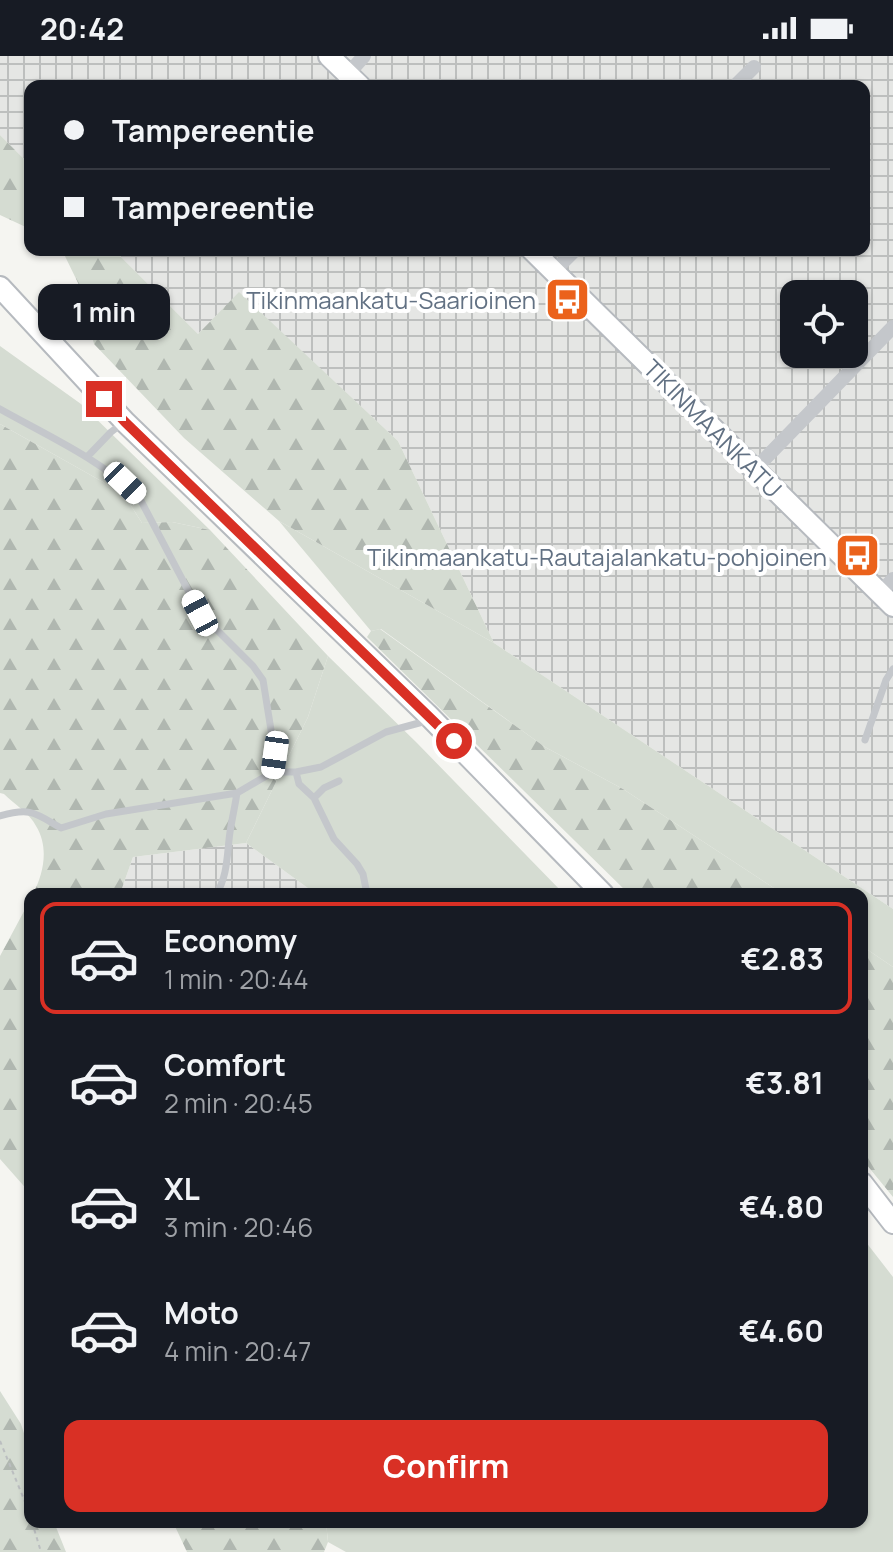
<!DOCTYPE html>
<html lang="en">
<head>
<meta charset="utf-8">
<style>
	body { margin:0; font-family:Manrope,sans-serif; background:#242831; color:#f1f3f6; height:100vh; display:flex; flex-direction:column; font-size:30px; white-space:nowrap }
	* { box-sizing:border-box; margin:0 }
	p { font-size:26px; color:#9ea1a6 }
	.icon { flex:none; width:44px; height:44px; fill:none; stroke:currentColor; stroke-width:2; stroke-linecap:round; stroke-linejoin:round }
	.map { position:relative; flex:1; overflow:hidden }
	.sheet { position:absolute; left:24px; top:832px; width:844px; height:640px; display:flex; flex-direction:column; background:#171b24; border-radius:16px; box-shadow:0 2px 6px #0004 }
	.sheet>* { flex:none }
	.hud { position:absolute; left:24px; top:24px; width:846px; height:176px; border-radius:16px; box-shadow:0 2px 6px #0004; display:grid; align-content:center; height:176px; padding:0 40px; background:#171b24 }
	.buttons { position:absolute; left:780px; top:224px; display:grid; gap:16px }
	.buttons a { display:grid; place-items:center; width:88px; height:88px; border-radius:16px; background:#171b24; box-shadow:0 2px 6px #0004; font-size:40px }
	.end { position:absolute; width:36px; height:36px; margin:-18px; border:10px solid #d93025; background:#fff; box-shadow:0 0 0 4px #fff }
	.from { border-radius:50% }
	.bubble { position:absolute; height:56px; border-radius:16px; background:#171b24; box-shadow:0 2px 6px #0004; font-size:26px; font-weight:700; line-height:56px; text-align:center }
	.car { position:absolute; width:24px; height:48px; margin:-24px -12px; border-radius:10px; box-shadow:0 0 6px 2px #0007; background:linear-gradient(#fff 24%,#345 0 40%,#fff 0 76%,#345 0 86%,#fff 0) }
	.hud b { display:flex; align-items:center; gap:28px; height:76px; font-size:30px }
	.hud b+b { border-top:2px solid #363941 }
	.hud i { width:20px; height:20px; background:#f1f3f6 }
	ul { padding:14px 0 0; list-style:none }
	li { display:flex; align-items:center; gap:24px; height:112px; margin:0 16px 12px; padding:0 24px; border:4px solid transparent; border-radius:16px }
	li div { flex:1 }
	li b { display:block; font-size:30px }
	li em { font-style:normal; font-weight:700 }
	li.active { border-color:#d93025 }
	li>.icon { width:72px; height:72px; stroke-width:1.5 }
	.cta { display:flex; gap:16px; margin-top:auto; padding:16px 40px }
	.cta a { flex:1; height:92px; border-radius:16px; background:#d93025; color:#fff; font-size:32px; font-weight:700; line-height:92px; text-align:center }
	.status { display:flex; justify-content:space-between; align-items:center; height:56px; padding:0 40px; background:#171b24; direction:ltr }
	.status svg { height:22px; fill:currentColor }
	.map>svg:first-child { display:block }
	.industrial { fill:url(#industrial-grid); fill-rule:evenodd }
	.green { fill:#d5dcd2 }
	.forest { fill:url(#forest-firs) }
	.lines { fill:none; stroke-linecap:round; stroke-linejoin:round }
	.secondary-casing { stroke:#b6babf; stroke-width:24 }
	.path { stroke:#bbbec0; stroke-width:2; stroke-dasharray:4 4; stroke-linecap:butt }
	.lane { stroke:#c4c7cb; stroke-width:7 }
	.street { stroke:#c4c7cb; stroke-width:14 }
	.secondary { stroke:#fff; stroke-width:20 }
	.route { stroke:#d93025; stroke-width:10 }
	.labels { text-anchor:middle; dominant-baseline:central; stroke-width:8; stroke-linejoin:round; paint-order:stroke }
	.poi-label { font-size:24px; fill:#627183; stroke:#fff; text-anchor:end }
	.street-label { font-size:24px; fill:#627183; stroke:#fff }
</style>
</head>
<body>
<div class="status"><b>20:42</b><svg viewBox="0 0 49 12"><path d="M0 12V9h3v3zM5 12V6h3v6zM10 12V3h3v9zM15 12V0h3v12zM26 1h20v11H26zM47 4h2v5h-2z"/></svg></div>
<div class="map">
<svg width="893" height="1496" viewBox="0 0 893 1496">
	<defs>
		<pattern id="industrial-grid" width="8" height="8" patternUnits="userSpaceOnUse" patternTransform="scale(2)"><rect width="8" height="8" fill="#e5e6e4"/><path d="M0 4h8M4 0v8" fill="none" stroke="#bdbfbe"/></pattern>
		<pattern id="forest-firs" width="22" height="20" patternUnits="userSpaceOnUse" patternTransform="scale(2)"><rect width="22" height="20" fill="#d5dcd2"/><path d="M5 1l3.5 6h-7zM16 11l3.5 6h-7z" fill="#b0b7b0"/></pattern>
	</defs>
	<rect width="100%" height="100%" fill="#f5f5f1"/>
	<!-- industrial -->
	<path class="industrial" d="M 0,0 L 893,0 L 893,853 L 494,587 L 398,385 L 239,237 L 198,278 L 114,194 L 864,194 L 864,30 L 30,30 L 30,109 L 0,79 ZM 794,238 L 854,238 L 854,298 L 794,298 Z
		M 246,787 L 316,838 L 120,838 L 133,801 Z"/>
	<!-- green -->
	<path class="green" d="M 0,290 L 81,348 L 210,474 L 172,466 L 142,467 L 128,445 L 103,426 L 0,368 Z
		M 279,465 L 494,587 L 893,853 L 893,911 L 862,890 L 862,838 L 783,838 L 623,733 L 545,691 L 381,573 L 371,575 Z
		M 328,600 L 417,687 L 564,838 L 316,838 L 246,787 L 308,661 Z
		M 862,1181 L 893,1221 L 893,1496 L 346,1496 L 328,1486 L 326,1466 L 862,1466 Z"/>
	<!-- forest -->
	<path class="forest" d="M 0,79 L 30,109 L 30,173 L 0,159 Z
		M 62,194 L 114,194 L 198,278 L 239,236 L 398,385 L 494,587 L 279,465 L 184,382 L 94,288 L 80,231 Z
		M 0,368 L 103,426 L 128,445 L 142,467 L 172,466 L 210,474 L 328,600 L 308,661 L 246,787 L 133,801 L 120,838 L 33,838 C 44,817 49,791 36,770 C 30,758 14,748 4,738 L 0,737 Z
		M 380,573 L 545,691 L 623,733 L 783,838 L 629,838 L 367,581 L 371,575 Z
		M 30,844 L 30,1137 L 0,1103 L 0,900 Z
		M 862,890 L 893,911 L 893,1141 L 862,1103 Z
		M 0,1335 L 21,1368 L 30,1396 L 30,1466 L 54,1466 L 66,1496 L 0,1496 Z
		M 173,1466 L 326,1466 L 328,1486 L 324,1496 L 187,1496 Z"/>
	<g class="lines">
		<defs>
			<path id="secondary" d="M 329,0 L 360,30
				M 532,194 L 893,550
				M 0,231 L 125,366 L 429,660 L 603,838
				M 862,1127 L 893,1167"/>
		</defs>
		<!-- secondary casing -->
		<use href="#secondary" class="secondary-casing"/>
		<!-- path -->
		<path class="path" d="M 0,1385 L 30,1458
			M 32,1466 L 41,1496"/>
		<!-- lane -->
		<path class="lane" d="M 0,353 C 48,380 100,403 139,441 L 200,557 L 253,610 L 263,624 L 275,699 L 273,716
			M 87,401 L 111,376 L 123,367
			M 865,684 L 886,624 L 893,613
			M 296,716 L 299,728 L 314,742 L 334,783 L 357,808 L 363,818 L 367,838
			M 314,742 L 324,732 L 339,725
			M 0,760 C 31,751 35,757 61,772 L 106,758 L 237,737 L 273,716 L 296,716 L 321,711 L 386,676 L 430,664
			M 216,838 C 228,821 227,796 230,776 C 232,763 235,750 237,737"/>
		<!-- street -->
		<path class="street" d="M 348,18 L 364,0
			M 735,30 L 754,11
			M 554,215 L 575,194
			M 755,413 L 893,271
			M 880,537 L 893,523"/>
		<!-- secondary -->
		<use href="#secondary" class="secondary"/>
	</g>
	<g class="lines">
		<!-- route -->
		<path class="route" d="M 104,343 L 125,366 L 454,685"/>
	</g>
	<!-- icons -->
	<defs>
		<symbol id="bus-square" viewBox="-11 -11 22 22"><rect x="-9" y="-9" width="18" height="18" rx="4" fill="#eb621b" stroke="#fff"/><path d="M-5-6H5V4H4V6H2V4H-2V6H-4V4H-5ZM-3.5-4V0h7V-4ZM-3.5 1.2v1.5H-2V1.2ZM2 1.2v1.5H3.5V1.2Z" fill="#fff"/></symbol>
	</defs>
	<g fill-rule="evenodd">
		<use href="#bus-square" x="542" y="218" width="51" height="51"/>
		<use href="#bus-square" x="832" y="474" width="51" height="51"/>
	</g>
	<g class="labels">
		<!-- poi labels -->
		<g class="poi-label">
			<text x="536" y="243">Tikinmaankatu-Saarioinen</text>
			<text x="827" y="500">Tikinmaankatu-Rautajalankatu-pohjoinen</text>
		</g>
		<!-- street labels -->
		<g class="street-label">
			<text transform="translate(713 372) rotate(45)">TIKINMAANKATU</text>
		</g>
	</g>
</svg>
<div class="buttons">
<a><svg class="icon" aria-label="locate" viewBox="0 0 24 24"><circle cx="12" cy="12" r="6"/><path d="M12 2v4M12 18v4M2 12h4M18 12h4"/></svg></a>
</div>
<i class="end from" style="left:454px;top:685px"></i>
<i class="end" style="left:104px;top:343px"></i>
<div class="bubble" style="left:38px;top:228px;width:132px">1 min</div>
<i class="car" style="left:125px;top:427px;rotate:134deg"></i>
<i class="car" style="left:200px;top:557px;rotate:332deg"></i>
<i class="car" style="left:275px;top:699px;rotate:188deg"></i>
<div class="hud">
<b><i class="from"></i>Tampereentie</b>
<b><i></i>Tampereentie</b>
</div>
<section class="sheet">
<ul>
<li class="active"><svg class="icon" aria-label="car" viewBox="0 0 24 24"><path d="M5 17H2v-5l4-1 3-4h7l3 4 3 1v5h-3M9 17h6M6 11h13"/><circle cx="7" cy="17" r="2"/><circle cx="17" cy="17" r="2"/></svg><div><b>Economy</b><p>1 min · 20:44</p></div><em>€2.83</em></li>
<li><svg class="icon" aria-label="car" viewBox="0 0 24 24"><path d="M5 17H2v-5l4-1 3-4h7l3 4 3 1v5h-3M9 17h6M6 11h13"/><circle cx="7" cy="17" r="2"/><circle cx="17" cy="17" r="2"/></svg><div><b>Comfort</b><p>2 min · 20:45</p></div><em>€3.81</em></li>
<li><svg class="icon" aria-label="car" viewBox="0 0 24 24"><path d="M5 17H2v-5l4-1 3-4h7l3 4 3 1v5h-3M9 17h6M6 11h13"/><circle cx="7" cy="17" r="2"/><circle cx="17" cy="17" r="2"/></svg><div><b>XL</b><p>3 min · 20:46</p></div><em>€4.80</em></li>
<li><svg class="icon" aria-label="car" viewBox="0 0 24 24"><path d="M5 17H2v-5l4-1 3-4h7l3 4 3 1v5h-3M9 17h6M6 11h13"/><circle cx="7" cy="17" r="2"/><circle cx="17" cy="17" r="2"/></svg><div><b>Moto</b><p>4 min · 20:47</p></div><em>€4.60</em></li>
</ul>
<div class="cta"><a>Confirm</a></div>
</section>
</div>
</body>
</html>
